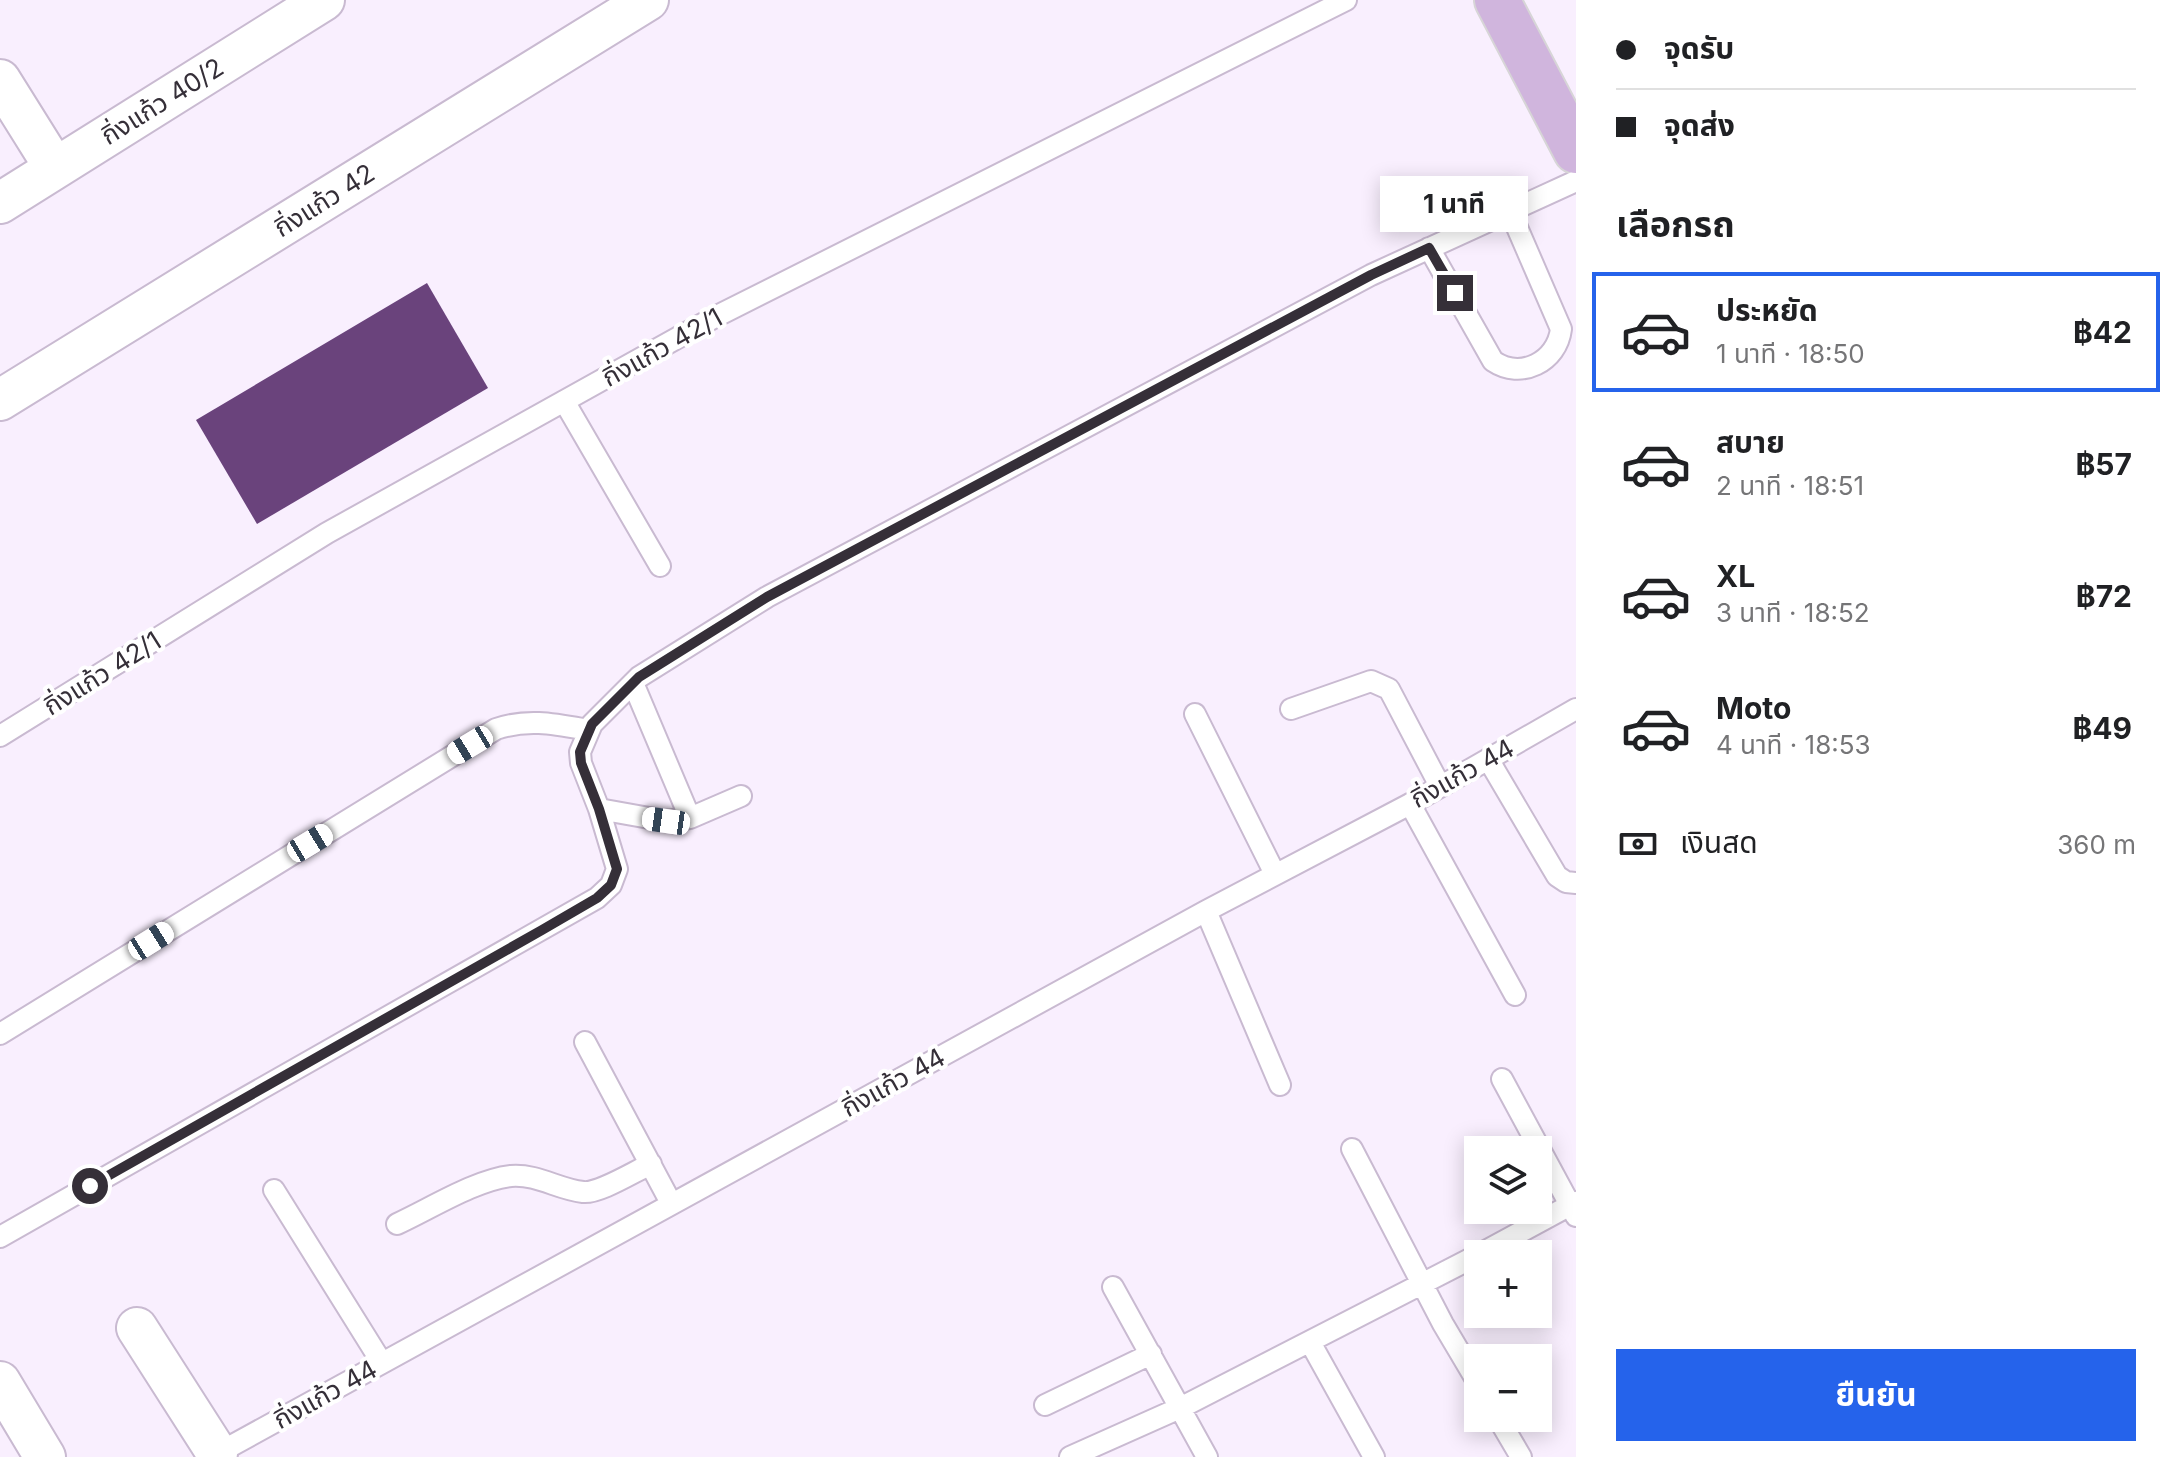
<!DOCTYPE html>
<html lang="th">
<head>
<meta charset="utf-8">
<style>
	body { margin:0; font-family:Inter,"Noto Sans Thai",sans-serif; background:#f2f2f2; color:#202124; height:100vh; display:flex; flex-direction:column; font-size:30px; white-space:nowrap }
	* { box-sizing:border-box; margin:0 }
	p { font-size:26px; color:#757577 }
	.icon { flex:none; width:44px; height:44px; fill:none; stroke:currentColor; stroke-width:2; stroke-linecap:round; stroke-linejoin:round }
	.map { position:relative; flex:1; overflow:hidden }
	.drawer { display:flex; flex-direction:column; background:#fff; width:600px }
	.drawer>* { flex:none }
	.banner { display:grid; align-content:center; height:176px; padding:0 40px; background:#fff }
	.controls { position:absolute; left:1464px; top:1136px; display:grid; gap:16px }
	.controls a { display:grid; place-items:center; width:88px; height:88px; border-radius:0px; background:#fff; box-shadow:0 4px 20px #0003; font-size:40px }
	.end { position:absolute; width:36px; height:36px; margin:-18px; border:10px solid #352f38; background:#fff; box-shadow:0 0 0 4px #fff }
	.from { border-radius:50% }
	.bubble { position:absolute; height:56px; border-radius:0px; background:#fff; box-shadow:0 4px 20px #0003; font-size:26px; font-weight:700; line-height:56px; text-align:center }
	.car { position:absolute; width:24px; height:48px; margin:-24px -12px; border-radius:10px; box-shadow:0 0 6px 2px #0007; background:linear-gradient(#fff 24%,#345 0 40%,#fff 0 76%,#345 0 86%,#fff 0) }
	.banner b { display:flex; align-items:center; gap:28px; height:76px; font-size:30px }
	.banner b+b { border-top:2px solid #e0e0e0 }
	.banner i { width:20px; height:20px; background:#202124 }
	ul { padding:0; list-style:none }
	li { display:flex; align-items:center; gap:24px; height:120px; margin:0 16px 12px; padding:0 24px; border:4px solid transparent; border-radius:0px }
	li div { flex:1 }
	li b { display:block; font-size:30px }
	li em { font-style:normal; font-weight:700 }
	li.selected { border-color:#2563eb }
	li>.icon { width:72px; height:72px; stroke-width:1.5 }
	h2 { padding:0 40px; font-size:36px; line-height:96px }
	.pay { display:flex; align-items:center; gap:20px; height:88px; padding:0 40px; font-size:30px }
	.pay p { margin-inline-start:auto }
	.cta { display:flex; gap:16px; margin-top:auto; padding:16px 40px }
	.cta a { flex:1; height:92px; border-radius:0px; background:#2563eb; color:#fff; font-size:32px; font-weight:700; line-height:92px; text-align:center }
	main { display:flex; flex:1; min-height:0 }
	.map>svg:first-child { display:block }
	.building { fill:#6a437c }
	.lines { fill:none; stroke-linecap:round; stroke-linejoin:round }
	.lane-casing { stroke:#c9bad1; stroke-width:24 }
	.street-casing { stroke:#c9bad1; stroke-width:44 }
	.primary-casing { stroke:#d7d5d7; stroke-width:48 }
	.lane { stroke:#fff; stroke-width:20 }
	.street { stroke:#fff; stroke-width:40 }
	.primary { stroke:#d0b5dd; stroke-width:44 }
	.route { stroke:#352f38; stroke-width:10 }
	.labels { text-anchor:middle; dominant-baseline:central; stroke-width:8; stroke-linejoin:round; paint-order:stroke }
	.street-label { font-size:26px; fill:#352f38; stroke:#fff }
</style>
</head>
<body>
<main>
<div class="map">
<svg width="1576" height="1457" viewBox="0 0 1576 1457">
	<rect width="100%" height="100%" fill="#f9effe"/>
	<!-- building -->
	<path class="building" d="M 427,283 L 488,388 L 257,524 L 196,420 Z"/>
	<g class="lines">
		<defs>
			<path id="lane" d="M 1429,248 L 1493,361 C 1521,380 1557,362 1561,329 L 1510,211
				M 564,401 L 660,566
				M 633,683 L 690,818 L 741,796
				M 1291,709 L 1371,681 L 1389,689 L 1440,786
				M 1195,714 L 1275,874
				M 0,736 L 327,533 L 715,317 L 1346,0
				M 1488,759 L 1557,876 L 1566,882 L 1576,883
				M 1410,804 L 1515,995
				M 599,809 L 666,821 L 690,818
				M 1206,911 L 1280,1085
				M 0,1034 L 496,729 C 528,718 555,724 588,730
				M 585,1042 L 671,1203
				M 1502,1079 L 1576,1216
				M 1352,1149 L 1443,1324 L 1478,1383
				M 274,1190 L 382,1363
				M 397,1224 C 430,1209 475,1180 511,1176 C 538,1174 557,1189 583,1192 C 599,1194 635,1171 651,1164
				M 0,1237 L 597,898 L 611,885 L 617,869 L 599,809 L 581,763 L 580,752 L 592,724 L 639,677 L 767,597 L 1371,275 L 1576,181
				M 1480,1254 L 1576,1202
				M 1113,1287 L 1207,1457
				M 1310,1342 L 1374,1457
				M 1045,1405 L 1151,1354
				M 1498,1418 L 1521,1457
				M 211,1457 L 1206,911 L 1410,804 L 1576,709
				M 1070,1457 L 1182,1407 L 1478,1255"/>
			<path id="street" d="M 0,80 L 55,168
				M 0,203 L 324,0
				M 0,400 L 648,0
				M 137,1328 L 217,1453
				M 0,1382 L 45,1457"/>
			<path id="primary" d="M 1497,0 L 1576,151"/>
		</defs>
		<!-- lane casing -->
		<use href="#lane" class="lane-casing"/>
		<!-- street casing -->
		<use href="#street" class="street-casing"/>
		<!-- primary casing -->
		<use href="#primary" class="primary-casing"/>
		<!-- lane -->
		<use href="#lane" class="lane"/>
		<!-- street -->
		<use href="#street" class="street"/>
		<!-- primary -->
		<use href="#primary" class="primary"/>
	</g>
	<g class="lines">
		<!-- route -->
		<path class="route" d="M 90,1186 L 542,930 L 597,898 L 611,885 L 617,869 L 599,809 L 581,763 L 580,752 L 592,724 L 639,677 L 767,597 L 1371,275 L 1429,248 L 1455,293"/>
	</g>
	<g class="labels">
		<!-- street labels -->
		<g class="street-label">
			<text transform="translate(162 101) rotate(-32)">กิ่งแก้ว 40/2</text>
			<text transform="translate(324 200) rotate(-32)">กิ่งแก้ว 42</text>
			<text transform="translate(662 347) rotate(-29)">กิ่งแก้ว 42/1</text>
			<text transform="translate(102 673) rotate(-32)">กิ่งแก้ว 42/1</text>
			<text transform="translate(1462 773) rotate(-29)">กิ่งแก้ว 44</text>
			<text transform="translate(893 1082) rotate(-29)">กิ่งแก้ว 44</text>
			<text transform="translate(325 1394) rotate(-29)">กิ่งแก้ว 44</text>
		</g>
	</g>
</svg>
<div class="controls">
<a><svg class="icon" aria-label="layers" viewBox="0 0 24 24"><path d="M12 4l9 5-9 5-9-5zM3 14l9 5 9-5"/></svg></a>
<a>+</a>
<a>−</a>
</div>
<i class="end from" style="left:90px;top:1186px"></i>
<i class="end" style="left:1455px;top:293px"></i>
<div class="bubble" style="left:1380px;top:176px;width:148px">1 นาที</div>
<i class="car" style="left:470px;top:745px;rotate:239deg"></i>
<i class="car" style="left:666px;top:821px;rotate:278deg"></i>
<i class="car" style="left:310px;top:843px;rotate:59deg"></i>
<i class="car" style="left:151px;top:941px;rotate:58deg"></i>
</div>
<section class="drawer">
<div class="banner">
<b><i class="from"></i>จุดรับ</b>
<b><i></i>จุดส่ง</b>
</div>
<h2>เลือกรถ</h2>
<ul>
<li class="selected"><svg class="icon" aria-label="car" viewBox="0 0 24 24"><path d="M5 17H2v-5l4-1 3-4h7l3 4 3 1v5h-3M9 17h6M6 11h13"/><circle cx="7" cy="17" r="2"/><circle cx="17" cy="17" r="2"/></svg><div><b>ประหยัด</b><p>1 นาที · 18:50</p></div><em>฿42</em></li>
<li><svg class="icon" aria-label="car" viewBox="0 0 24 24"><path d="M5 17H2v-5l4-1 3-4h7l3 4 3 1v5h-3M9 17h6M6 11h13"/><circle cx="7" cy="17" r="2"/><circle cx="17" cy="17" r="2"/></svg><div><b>สบาย</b><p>2 นาที · 18:51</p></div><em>฿57</em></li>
<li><svg class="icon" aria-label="car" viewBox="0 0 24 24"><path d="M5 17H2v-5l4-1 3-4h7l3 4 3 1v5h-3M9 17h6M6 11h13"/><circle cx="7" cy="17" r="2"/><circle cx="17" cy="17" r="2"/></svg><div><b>XL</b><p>3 นาที · 18:52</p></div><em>฿72</em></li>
<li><svg class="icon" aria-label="car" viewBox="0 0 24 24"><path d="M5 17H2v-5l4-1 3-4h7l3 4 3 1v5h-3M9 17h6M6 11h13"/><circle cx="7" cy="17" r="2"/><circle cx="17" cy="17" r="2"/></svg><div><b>Moto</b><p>4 นาที · 18:53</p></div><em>฿49</em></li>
</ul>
<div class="pay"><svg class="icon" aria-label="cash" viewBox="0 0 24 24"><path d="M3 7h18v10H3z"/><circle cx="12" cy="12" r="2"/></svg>เงินสด<p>360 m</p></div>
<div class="cta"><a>ยืนยัน</a></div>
</section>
</main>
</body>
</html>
